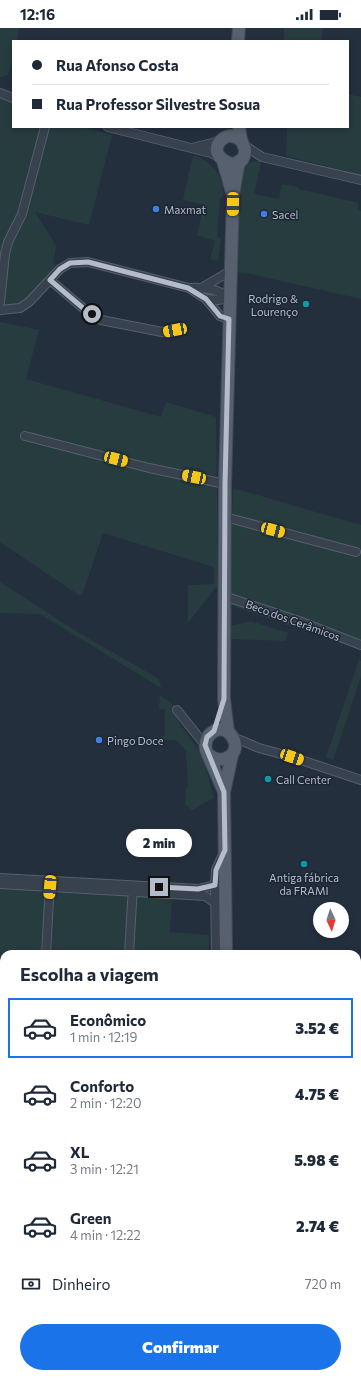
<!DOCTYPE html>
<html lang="pt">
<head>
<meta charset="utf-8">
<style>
	body { margin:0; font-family:Commissioner,sans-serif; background:#f6f6f7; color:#1f2937; height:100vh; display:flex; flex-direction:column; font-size:15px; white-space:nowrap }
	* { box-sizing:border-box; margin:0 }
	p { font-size:13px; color:#747a83 }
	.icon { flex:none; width:22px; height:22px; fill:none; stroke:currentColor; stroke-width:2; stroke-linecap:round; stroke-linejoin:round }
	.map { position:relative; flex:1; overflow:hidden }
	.side { position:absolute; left:0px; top:922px; width:361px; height:428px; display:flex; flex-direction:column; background:#fff; border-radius:12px 12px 0 0; box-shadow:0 2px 6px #0003 }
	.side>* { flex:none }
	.banner { position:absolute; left:12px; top:12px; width:337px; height:88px; border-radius:0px; box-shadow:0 2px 6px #0003; display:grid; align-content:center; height:88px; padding:0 20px; background:#fff }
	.needle { width:26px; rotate:176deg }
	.controls { position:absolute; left:313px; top:874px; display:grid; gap:8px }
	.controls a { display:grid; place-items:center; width:36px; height:36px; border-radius:50%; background:#fff; box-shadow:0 2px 6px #0003; font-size:20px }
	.end { position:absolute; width:18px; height:18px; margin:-9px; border:5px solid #b4bcc9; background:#111; box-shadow:0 0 0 2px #111 }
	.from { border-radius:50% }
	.bubble { position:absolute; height:28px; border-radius:14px; background:#fff; box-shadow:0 2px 6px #0003; font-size:13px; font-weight:800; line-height:28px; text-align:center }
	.car { position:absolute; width:12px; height:24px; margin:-12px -6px; border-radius:5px; box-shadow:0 0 3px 1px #0007; background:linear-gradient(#f5c518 24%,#345 0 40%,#f5c518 0 76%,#345 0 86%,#f5c518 0) }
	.banner b { display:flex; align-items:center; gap:14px; height:38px; font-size:15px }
	.banner b+b { border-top:1px solid #e0e1e3 }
	.banner i { width:10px; height:10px; background:#1f2937 }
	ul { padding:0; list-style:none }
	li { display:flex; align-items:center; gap:12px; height:60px; margin:0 8px 6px; padding:0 12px; border:2px solid transparent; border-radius:0px }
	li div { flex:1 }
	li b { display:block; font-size:15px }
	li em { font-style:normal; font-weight:800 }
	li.active { border-color:#1a73e8 }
	li>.icon { width:36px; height:36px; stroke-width:1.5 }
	h2 { padding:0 20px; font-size:18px; line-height:48px }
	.pay { display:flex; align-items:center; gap:10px; height:44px; padding:0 20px; font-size:15px }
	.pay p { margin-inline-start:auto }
	.cta { display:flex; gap:8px; margin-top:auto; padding:8px 20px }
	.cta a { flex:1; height:46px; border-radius:24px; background:#1a73e8; color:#fff; font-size:16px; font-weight:800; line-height:46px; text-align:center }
	.status { display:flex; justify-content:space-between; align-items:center; height:28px; padding:0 20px; background:#fff; direction:ltr }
	.status svg { height:11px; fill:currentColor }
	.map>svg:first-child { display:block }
	.green { fill:#263c3f }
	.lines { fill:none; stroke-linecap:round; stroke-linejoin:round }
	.stream { stroke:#394c67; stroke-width:2.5 }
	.street-casing { stroke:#565f6c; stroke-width:10 }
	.secondary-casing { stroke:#565f6c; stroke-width:13 }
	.primary-casing { stroke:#414a57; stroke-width:14 }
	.street { stroke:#38414e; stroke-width:8 }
	.secondary { stroke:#465061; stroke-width:11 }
	.primary { stroke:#56606e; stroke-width:12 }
	.route { stroke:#b4bcc9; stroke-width:5 }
	.shop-dot { fill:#3f7fe0; stroke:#1d2633; stroke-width:1.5 }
	.culture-dot { fill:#0f9aa8; stroke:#1d2633; stroke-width:1.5 }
	.labels { text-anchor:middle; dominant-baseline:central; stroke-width:3; stroke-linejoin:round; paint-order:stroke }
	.poi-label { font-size:11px; fill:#b4bcc9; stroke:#1d2633; text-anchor:start }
	.street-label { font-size:11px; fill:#b4bcc9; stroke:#1d2633 }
</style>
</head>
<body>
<div class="status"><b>12:16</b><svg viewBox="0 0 49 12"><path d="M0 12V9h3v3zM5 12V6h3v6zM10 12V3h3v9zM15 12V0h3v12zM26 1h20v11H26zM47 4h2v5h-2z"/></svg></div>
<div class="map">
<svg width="361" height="1350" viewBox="0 0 361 1350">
	<rect width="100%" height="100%" fill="#242f3e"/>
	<!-- green -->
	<path class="green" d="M 0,0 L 19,0 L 17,13 L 13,13 L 13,30 L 8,47 L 0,49 Z
		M 284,0 L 323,0 L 321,13 L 284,13 Z
		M 348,66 L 361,69 L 361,147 L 286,128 L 287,99 L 348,99 Z
		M 0,69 L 13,74 L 13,99 L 83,99 L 112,107 L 89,197 L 35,184 L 56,218 L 53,234 L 56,238 L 54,240 L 56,241 L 29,274 L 0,282 Z
		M 193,127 C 212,133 224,148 223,168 L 220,171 L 217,208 L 221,212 L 218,233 L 210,231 L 215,213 L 197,207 L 204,177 L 183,172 Z
		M 259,133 L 261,135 L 254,166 L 279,171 L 282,156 L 299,159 L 299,161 L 359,175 L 358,182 L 361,183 L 361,271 L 246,245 L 234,244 L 236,184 L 243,139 L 246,135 Z
		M 0,294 L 39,302 L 26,351 L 161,389 L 166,374 L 216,389 L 218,557 L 188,595 L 188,557 L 214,556 L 214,539 L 103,505 L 84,562 L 80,568 L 0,514 Z
		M 233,460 L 361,497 L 361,622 L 230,577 Z
		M 0,554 L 81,606 L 159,651 L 161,660 L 40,586 L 0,585 Z
		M 251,593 L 288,605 L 285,613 L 230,611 L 230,598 Z
		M 359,632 L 361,633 L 361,648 L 333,732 L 326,729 Z
		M 160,667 L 172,676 L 179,695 L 198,721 L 204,734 L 214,770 L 192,782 L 185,777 L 186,759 L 188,759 L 186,723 L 176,712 L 158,712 L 158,709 L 165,708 L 165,681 L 159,681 Z
		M 0,856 L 172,866 L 170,904 L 209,907 L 209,926 L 4,926 L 4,1338 L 0,1338 Z
		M 357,964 L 361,964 L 361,1311 L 357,1311 L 357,1162 L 360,1155 L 357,1153 Z"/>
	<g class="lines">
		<!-- stream -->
		<path class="stream" d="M 357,1298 L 361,1302"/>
		<defs>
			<path id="street" d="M 0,65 L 13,70
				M 108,99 L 211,125 L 220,130
				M 244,117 L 262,129 L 361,152
				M 192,120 L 220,113
				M 50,252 L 83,280 L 101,292 L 162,304 L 175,302
				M 203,259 L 232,242
				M 189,260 C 205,259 217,261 230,270
				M 206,271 L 220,288 L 229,291
				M 0,274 L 5,226 L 8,214 L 22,186 L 45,99
				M 0,282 L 20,280 L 29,274 L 60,241 L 70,235 L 88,234 L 189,260 L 206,271 L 218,272 L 230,270
				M 25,408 L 149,440 L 225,456
				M 225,489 L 356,524
				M 224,568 L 299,593 L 361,617
				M 177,682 L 205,717
				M 233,709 L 259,720 L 292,729 L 361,752
				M 0,850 L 198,861 L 215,857
				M 0,856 L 205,868 L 215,875
				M 46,926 L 50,855
				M 129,926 L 133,858
				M 216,926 L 215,857 L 216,842 L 223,826
				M 0,1062 L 4,1065
				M 0,1294 L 4,1296
				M 76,1346 L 77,1350
				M 93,1350 L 95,1346"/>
			<path id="secondary" d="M 357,1317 L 361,1317
				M 8,1346 L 28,1350
				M 305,1350 L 307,1346"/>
			<path id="primary" d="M 238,13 L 239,0
				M 239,99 C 240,103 240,108 241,111 C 242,116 245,118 245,123 C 243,151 200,126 224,110 C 230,106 235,108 241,112
				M 223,133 L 232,164
				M 228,704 L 224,671 L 225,456 L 233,167 L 239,133
				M 208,726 C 221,739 242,726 233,710 C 224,693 202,704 206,722 L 224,764
				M 226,926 L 224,764 L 232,727
				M 232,1346 L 232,1350"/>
		</defs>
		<!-- street casing -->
		<use href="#street" class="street-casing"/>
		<!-- secondary casing -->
		<use href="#secondary" class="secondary-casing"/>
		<!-- primary casing -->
		<use href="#primary" class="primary-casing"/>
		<!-- street -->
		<use href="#street" class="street"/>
		<!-- secondary -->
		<use href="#secondary" class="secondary"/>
		<!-- primary -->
		<use href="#primary" class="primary"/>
	</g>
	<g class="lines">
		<!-- route -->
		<path class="route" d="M 92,286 L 83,280 L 50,252 L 60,241 L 70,235 L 88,234 L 188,260 L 206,271 L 220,288 L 229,291 L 225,456 L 224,671 L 214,703 L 207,709 L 205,717 L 224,764 L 225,822 L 216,842 L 215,857 L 198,861 L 159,859"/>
	</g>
	<!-- markers -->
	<g class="shop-dot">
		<circle cx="156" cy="181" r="4"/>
		<circle cx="264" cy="186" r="4"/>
		<circle cx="99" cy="712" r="4"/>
	</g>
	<g class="culture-dot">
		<circle cx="306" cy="276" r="4"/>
		<circle cx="268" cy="751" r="4"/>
		<circle cx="304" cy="836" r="4"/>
	</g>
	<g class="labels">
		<!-- poi labels -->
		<g class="poi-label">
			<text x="164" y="181">Maxmat</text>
			<text x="272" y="186">Sacel</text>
			<text x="298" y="270" text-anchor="end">Rodrigo &amp;<tspan x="298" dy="13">Lourenço</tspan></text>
			<text x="107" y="712">Pingo Doce</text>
			<text x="276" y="751">Call Center</text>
			<text x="304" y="849" text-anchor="middle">Antiga fábrica<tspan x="304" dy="13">da FRAMI</tspan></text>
		</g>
		<!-- street labels -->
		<g class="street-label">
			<text transform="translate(293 592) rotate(20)">Beco dos Cerâmicos</text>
		</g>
	</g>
</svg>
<div class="controls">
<a><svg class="needle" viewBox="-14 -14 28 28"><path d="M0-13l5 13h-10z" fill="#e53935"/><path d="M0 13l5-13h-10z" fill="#747a83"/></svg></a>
</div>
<i class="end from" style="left:92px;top:286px"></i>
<i class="end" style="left:159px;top:859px"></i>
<div class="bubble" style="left:126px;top:801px;width:66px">2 min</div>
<i class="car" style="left:233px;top:176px;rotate:181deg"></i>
<i class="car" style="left:175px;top:302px;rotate:259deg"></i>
<i class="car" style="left:116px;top:431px;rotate:105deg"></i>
<i class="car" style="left:194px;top:449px;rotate:282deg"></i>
<i class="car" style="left:273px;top:502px;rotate:105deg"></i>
<i class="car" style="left:292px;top:729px;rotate:109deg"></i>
<i class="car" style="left:50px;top:859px;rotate:185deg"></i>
<div class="banner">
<b><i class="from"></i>Rua Afonso Costa</b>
<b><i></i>Rua Professor Silvestre Sosua</b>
</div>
<section class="side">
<h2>Escolha a viagem</h2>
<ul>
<li class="active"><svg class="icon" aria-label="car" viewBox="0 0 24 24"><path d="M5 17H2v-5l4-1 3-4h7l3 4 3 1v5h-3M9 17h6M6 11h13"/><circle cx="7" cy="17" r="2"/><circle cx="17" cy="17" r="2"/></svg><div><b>Econômico</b><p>1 min · 12:19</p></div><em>3.52 €</em></li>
<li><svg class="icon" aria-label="car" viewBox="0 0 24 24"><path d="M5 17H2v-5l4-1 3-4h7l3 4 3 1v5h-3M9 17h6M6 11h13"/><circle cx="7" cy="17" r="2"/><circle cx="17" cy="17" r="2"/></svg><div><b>Conforto</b><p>2 min · 12:20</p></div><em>4.75 €</em></li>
<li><svg class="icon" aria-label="car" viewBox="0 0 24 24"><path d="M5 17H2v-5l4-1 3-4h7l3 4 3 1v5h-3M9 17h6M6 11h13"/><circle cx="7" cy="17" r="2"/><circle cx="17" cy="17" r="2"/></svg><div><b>XL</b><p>3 min · 12:21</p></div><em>5.98 €</em></li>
<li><svg class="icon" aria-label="car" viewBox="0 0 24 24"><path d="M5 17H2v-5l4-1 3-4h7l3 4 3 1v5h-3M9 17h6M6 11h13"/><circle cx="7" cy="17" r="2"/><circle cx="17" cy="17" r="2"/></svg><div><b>Green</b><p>4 min · 12:22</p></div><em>2.74 €</em></li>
</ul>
<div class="pay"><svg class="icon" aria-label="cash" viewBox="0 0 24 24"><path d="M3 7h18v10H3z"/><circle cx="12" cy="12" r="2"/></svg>Dinheiro<p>720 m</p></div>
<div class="cta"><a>Confirmar</a></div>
</section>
</div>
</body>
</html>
